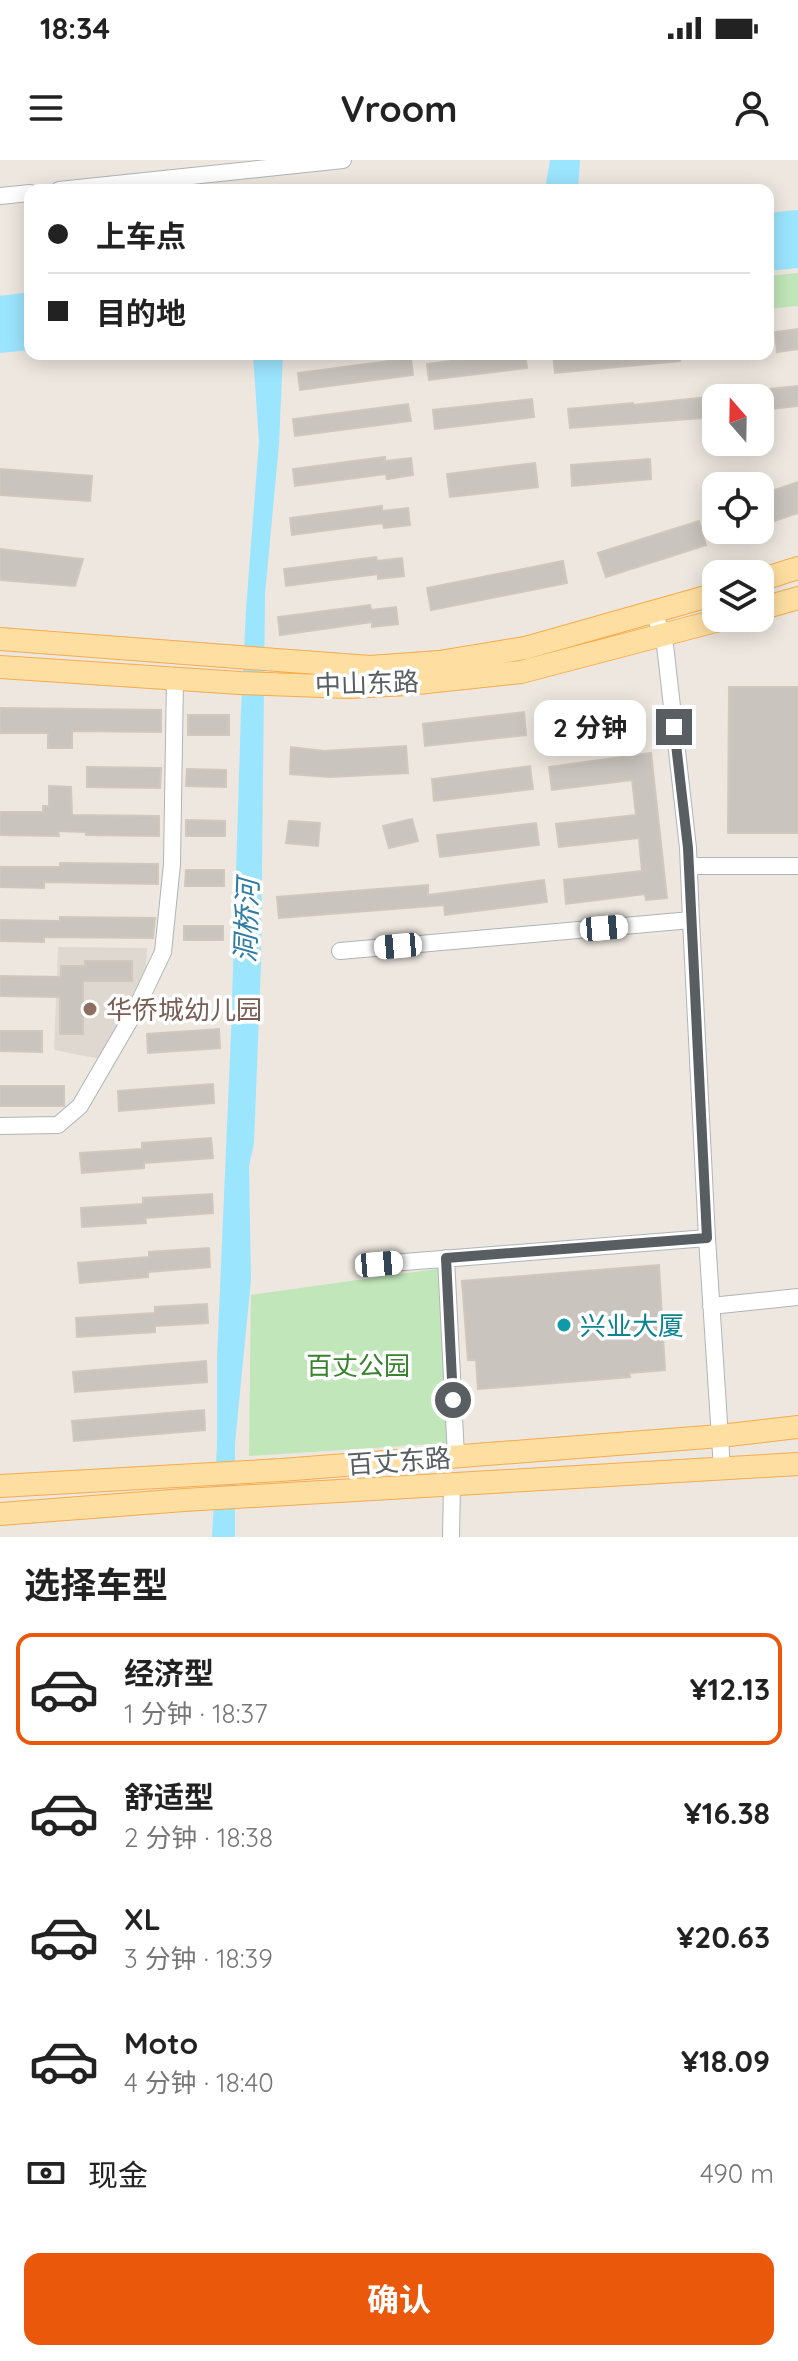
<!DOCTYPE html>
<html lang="zh">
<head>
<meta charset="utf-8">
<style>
	body { margin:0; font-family:Quicksand,"Noto Sans SC",sans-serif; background:#f6f6f6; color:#222; height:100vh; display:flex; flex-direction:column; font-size:30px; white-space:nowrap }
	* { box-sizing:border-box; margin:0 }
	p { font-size:26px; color:#767676 }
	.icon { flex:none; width:44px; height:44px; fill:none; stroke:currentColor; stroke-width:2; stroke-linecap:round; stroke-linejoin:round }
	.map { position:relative; height:1377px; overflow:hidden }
	.details { display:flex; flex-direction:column; background:#fff; flex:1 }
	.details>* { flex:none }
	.guide { position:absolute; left:24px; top:24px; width:750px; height:176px; border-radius:16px; box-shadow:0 4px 20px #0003; display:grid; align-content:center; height:176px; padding:0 24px; background:#fff }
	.needle { width:52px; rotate:340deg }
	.controls { position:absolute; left:702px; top:224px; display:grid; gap:16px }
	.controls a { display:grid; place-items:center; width:72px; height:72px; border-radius:16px; background:#fff; box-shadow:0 4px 20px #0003; font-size:40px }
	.end { position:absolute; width:36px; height:36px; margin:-18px; border:10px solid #585e61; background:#fff; box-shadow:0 0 0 4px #fff }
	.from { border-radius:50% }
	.bubble { position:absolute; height:56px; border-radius:16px; background:#fff; box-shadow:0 4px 20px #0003; font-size:26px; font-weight:700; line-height:56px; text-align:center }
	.car { position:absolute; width:24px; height:48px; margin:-24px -12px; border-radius:10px; box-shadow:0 0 6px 2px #0007; background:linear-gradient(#fff 24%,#345 0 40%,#fff 0 76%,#345 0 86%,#fff 0) }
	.guide b { display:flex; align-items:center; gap:28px; height:76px; font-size:30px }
	.guide b+b { border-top:2px solid #e0e0e0 }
	.guide i { width:20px; height:20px; background:#222 }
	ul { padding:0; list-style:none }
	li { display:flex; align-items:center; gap:24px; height:112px; margin:0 16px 12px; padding:0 8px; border:4px solid transparent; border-radius:16px }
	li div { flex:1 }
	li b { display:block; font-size:30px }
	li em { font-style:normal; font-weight:700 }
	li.on { border-color:#ea580c }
	li>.icon { width:72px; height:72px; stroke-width:1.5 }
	h2 { padding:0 24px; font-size:36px; line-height:96px }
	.pay { display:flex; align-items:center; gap:20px; height:88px; padding:0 24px; font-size:30px }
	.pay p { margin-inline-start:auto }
	.button { display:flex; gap:16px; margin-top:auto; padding:16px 24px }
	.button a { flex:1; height:92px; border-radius:16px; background:#ea580c; color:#fff; font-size:32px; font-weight:700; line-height:92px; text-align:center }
	.status { display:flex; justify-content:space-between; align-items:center; height:56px; padding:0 40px; background:#fff; direction:ltr }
	.status svg { height:22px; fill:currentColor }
	header { display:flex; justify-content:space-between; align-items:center; height:104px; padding:0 24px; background:#fff; font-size:36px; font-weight:700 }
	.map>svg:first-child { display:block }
	.education { fill:#dfd8d0 }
	.green { fill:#c1e6b9 }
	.water { fill:#9ce5ff }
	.building { fill:#c9c4be; stroke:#d1c7bd; stroke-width:2 }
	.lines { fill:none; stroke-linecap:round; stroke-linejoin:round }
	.minor-casing { stroke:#b0b4b8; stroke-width:18 }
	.major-casing { stroke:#faaa4a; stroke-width:24 }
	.minor { stroke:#fff; stroke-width:16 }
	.major { stroke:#ffdfa1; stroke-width:22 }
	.route { stroke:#585e61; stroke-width:10 }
	.education-dot { fill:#8d6e63; stroke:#fff; stroke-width:3 }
	.culture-dot { fill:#0f9aa8; stroke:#fff; stroke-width:3 }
	.labels { text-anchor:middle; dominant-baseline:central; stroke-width:7; stroke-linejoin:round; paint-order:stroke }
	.street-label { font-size:26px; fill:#585e61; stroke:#fff }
	.education-label { font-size:26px; fill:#785e54; stroke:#fff; text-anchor:start }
	.culture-label { font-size:26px; fill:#0d838f; stroke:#fff; text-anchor:start }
	.park-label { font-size:26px; fill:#39832e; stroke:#fff }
	.water-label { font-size:28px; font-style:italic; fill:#307da4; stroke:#fff }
</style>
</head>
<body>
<div class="status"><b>18:34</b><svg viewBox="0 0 49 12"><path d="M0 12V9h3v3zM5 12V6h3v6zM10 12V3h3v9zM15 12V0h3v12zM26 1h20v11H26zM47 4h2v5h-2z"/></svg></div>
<header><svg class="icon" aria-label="menu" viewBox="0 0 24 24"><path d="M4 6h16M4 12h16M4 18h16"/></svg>Vroom<svg class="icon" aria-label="person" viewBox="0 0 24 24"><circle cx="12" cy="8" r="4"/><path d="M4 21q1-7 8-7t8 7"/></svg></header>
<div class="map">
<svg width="798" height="1377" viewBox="0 0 798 1377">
	<rect width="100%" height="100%" fill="#ede7df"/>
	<!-- education -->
	<path class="education" d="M 58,787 L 147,788 L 146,808 L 100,899 L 54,890 Z"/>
	<!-- green -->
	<path class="green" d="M 798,113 L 798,146 L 768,149 L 768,116 Z
		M 443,1108 L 448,1283 L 249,1296 L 251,1135 Z"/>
	<!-- water -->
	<path class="water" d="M 550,0 L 580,0 L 578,30 L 545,30 Z
		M 798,50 L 798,108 L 768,111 L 768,53 Z
		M 30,132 L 30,190 L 0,193 L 0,136 Z
		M 253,194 L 283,194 L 279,284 L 265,434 L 261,805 L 254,983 L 249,1006 L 251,1120 L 235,1283 L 235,1377 L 212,1377 L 217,1286 L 217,1198 L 231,874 L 241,551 L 246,449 L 259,282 Z"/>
	<!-- building -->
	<path class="building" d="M 798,169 L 798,189 L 777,192 L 775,172 Z
		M 503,194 L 525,194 L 527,208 L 429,220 L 427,204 Z
		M 553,194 L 680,194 L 680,201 L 555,213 Z
		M 411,198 L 413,215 L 300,230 L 298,213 Z
		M 798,226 L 798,246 L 760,250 L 760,230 Z
		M 716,236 L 716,257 L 570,268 L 568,249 L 633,243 L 633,245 Z
		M 532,239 L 534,257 L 435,269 L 433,250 Z
		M 408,244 L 411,261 L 295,276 L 293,259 Z
		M 385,297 L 385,301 L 411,298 L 413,315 L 387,319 L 386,314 L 295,326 L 293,309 Z
		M 650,299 L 651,319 L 572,326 L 571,305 Z
		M 535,303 L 538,327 L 450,337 L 447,314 Z
		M 0,309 L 92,316 L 90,341 L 0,335 Z
		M 798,322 L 798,353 L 760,366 L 760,335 Z
		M 382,346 L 382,351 L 408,348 L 410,365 L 384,368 L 383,363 L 292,375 L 290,358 Z
		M 699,361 L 706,385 L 606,417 L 598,393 Z
		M 0,389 L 83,399 L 75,426 L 0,420 Z
		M 376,397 L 377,401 L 402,398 L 404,416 L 378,419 L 378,414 L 286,426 L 284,409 Z
		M 563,401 L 567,423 L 431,450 L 427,428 Z
		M 370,445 L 371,450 L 396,447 L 398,464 L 372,467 L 372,462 L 280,475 L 278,457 Z
		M 729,527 L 798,527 L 798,673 L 728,673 Z
		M 0,548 L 161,550 L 161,572 L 72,571 L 72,588 L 48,588 L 48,573 L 0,573 Z
		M 524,552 L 526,575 L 425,586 L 423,564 Z
		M 188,555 L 229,555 L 229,575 L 188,575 Z
		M 406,586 L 408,613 L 330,617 L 290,614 L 291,587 L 324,591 Z
		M 651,593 L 667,738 L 646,740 L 645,734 L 566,744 L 564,720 L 642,711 L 639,678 L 559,687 L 556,664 L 636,655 L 632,620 L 552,630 L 549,607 Z
		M 530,606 L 533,629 L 434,641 L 432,619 Z
		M 87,607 L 161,608 L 160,628 L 87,627 Z
		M 187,609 L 226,610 L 226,627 L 186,626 Z
		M 49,626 L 71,627 L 72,655 L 159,656 L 159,676 L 86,675 L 86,672 L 58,671 L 59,676 L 0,675 L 0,652 L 43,652 L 43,646 L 49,646 Z
		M 412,659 L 418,681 L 389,688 L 383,666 Z
		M 186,660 L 225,661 L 225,676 L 186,676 Z
		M 289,661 L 320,663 L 318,686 L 286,683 Z
		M 536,663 L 539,685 L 440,697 L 437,675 Z
		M 60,703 L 158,704 L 158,724 L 44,722 L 44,728 L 0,727 L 0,707 L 60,707 Z
		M 186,710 L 224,710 L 224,726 L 185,726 Z
		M 544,720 L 547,742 L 445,755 L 444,745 L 279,758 L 277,737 L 428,725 L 428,735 Z
		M 60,757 L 155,758 L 153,778 L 44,777 L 44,782 L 0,781 L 0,760 L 60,761 Z
		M 184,766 L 223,766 L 223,780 L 184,780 Z
		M 85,801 L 132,801 L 132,821 L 83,821 L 83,874 L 60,874 L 60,837 L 0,836 L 0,816 L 61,817 L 61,806 L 85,806 Z
		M 219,869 L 220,888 L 148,893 L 147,874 Z
		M 0,871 L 42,871 L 42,892 L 0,891 Z
		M 213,924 L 214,943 L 119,951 L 118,931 Z
		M 0,926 L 64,926 L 64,946 L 0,946 Z
		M 211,978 L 213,998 L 144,1003 L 144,1008 L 82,1013 L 80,993 L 142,989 L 142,983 Z
		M 212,1034 L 213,1053 L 145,1058 L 146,1063 L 82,1067 L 81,1048 L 143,1044 L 143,1038 Z
		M 209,1088 L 210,1107 L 148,1112 L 148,1117 L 80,1123 L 78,1103 L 149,1097 L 149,1092 Z
		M 659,1105 L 665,1210 L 629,1213 L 630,1217 L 478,1229 L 476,1200 L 468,1200 L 462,1121 Z
		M 207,1144 L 208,1163 L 155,1166 L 155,1172 L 77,1177 L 76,1158 L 155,1153 L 155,1147 Z
		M 206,1201 L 207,1222 L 75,1232 L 73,1212 Z
		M 204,1250 L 205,1270 L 74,1281 L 72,1261 Z"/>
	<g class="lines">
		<defs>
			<path id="minor" d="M 59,30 L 343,0
				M 0,36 L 30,33
				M 653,453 L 664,476 L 688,688 L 691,760
				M 689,706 L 798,706
				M 340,791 L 691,760 L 707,1078 L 722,1309
				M 0,966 L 58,965 L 80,946 L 134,853 L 163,792 L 172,704 L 175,519
				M 446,1098 L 456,1296
				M 379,1104 L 707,1078
				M 711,1146 L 798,1137
				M 451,1377 L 452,1324"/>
			<path id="major" d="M 760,420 L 798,408
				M 760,449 L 798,438
				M 0,479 L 370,507 L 439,502 L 525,488 L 716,434
				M 0,507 L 240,523 L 349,527 L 408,524 L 521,512 L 727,458
				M 0,1326 L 281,1310 L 720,1276 L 798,1267
				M 0,1354 L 184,1340 L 798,1304"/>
		</defs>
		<!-- minor casing -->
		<use href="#minor" class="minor-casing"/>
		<!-- major casing -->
		<use href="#major" class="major-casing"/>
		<!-- minor -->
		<use href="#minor" class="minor"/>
		<!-- major -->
		<use href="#major" class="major"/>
	</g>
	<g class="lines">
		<!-- route -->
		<path class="route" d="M 453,1240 L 446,1098 L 707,1078 L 688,688 L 674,567"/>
	</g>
	<!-- markers -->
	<circle class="education-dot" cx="90" cy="849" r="8"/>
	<circle class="culture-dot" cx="564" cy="1165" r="8"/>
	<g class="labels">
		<!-- street labels -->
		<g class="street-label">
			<text transform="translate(367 523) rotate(-2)">中山东路</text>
			<text transform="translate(399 1301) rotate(-4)">百丈东路</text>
		</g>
		<!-- education labels -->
		<g class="education-label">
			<text x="106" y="849">华侨城幼儿园</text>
		</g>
		<!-- culture labels -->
		<g class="culture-label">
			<text x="580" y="1165">兴业大厦</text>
		</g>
		<!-- park labels -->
		<g class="park-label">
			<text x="358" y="1205">百丈公园</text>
		</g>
		<!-- water labels -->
		<g class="water-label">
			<text transform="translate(246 761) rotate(-88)">洞桥河</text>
		</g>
	</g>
</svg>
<div class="controls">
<a><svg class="needle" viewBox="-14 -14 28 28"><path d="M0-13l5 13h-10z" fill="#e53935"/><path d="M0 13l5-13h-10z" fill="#767676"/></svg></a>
<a><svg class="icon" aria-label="locate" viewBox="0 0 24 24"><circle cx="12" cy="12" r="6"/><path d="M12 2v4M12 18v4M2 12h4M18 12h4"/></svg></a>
<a><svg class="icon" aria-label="layers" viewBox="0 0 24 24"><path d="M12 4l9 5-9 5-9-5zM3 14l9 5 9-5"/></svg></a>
</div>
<i class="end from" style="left:453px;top:1240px"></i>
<i class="end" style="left:674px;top:567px"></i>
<div class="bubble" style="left:534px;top:540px;width:112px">2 分钟</div>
<i class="car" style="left:604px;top:768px;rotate:85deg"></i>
<i class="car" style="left:398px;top:786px;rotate:265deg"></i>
<i class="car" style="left:379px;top:1104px;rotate:85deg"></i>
<div class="guide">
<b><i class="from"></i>上车点</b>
<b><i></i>目的地</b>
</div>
</div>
<section class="details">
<h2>选择车型</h2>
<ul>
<li class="on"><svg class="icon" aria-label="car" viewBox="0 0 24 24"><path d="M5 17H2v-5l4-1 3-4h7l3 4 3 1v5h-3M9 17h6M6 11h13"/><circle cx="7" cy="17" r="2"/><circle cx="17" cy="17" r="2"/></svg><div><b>经济型</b><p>1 分钟 · 18:37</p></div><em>¥12.13</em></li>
<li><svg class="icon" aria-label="car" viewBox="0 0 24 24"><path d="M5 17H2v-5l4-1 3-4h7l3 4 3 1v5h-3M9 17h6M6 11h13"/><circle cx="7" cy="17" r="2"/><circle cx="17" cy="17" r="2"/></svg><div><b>舒适型</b><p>2 分钟 · 18:38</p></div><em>¥16.38</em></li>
<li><svg class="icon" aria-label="car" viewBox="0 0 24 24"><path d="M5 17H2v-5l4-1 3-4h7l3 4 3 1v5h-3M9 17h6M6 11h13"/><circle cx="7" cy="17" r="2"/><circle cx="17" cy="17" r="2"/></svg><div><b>XL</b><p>3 分钟 · 18:39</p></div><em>¥20.63</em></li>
<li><svg class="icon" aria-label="car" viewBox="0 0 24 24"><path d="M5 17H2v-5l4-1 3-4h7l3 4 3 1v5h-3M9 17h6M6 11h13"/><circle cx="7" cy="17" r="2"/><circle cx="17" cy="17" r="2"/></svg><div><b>Moto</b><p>4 分钟 · 18:40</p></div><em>¥18.09</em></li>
</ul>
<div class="pay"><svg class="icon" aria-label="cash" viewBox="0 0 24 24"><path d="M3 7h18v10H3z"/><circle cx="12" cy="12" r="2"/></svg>现金<p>490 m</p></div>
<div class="button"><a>确认</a></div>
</section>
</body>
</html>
